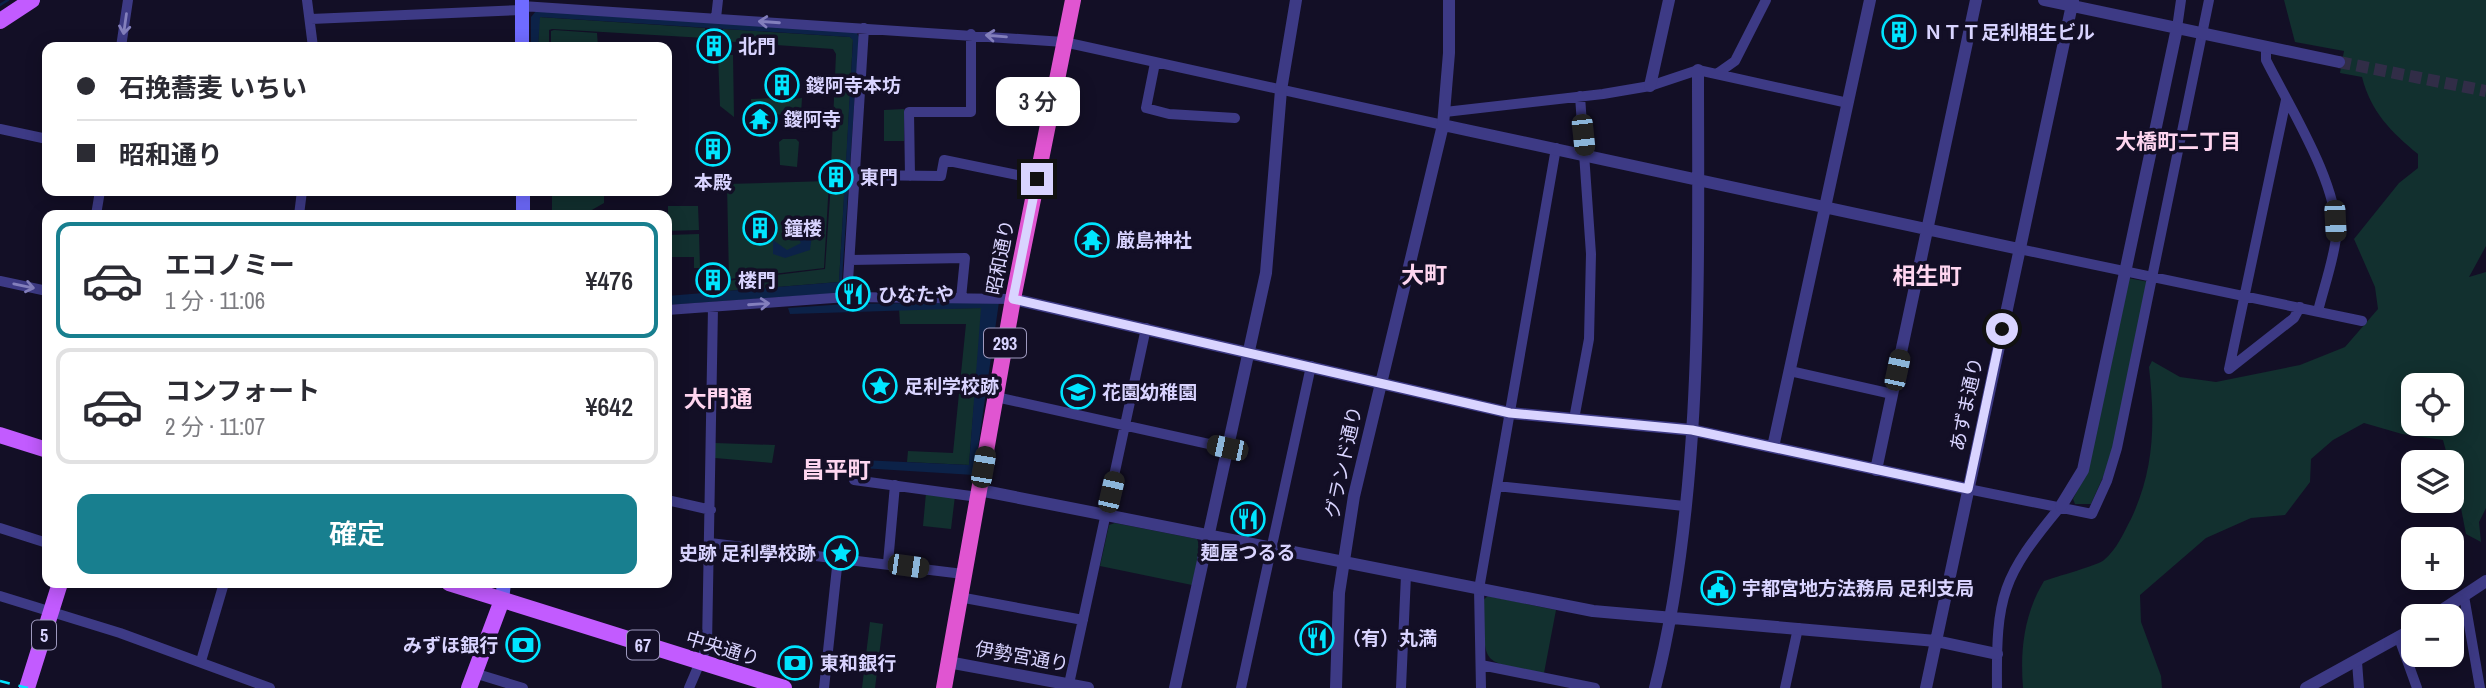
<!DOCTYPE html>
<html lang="ja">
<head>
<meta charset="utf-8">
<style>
	body { margin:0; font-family:"Archivo Narrow","Noto Sans JP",sans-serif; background:#f7f7f7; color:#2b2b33; height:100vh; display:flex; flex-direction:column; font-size:26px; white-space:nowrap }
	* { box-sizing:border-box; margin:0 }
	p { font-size:23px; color:#7c7c81 }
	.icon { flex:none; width:38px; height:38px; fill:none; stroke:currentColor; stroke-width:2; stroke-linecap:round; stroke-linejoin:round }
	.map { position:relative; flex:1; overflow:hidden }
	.details { position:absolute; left:42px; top:210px; width:630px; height:378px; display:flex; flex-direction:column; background:#fff; border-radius:14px; box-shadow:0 4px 18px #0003 }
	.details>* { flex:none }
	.hud { position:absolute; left:42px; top:42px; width:630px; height:154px; border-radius:14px; box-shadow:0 4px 18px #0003; display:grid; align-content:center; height:154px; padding:0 35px; background:#fff }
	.fabs { position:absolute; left:2401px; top:373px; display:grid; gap:14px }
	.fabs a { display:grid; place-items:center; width:63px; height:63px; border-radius:14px; background:#fff; box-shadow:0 4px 18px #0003; font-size:35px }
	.end { position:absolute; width:32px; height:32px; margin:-16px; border:9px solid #d9d4ff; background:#111; box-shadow:0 0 0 4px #111 }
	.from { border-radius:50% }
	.bubble { position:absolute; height:49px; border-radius:14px; background:#fff; box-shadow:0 4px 18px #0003; font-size:23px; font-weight:600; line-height:49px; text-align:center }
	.car { position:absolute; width:21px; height:42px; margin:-21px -10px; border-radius:9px; box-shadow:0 0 5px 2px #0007; background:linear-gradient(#222 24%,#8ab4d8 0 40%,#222 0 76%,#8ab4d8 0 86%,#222 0) }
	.hud b { display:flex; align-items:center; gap:24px; height:66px; font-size:26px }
	.hud b+b { border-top:2px solid #e1e1e2 }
	.hud i { width:18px; height:18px; background:#2b2b33 }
	ul { padding:12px 0 0; list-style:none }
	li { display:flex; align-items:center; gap:21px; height:116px; margin:0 14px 10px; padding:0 21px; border:4px solid #e1e1e2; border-radius:14px }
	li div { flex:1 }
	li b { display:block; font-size:26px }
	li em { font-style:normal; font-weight:600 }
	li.on { border-color:#187f8f }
	li>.icon { width:63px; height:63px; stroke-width:1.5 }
	.cta { display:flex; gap:14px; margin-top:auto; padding:14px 35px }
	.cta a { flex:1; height:80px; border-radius:14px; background:#187f8f; color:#fff; font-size:28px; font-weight:600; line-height:80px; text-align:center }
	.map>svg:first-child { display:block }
	.green { fill:#12302f; fill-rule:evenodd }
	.water { fill:#0c2248 }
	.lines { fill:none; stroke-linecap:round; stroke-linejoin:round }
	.stream { stroke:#0c2248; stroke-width:2.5 }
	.tertiary-tunnel { stroke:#312d47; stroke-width:12; stroke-dasharray:12 6; stroke-linecap:butt }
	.minor { stroke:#3d3a85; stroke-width:10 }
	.tertiary { stroke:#3d3a85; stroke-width:12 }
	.secondary { stroke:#6f6bff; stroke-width:14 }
	.primary { stroke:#c25bff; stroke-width:16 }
	.trunk { stroke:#e055d1; stroke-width:16 }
	.rail { stroke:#00e5ff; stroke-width:2.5; stroke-dasharray:10 9; stroke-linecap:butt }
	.oneway { stroke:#837fbc }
	.route { stroke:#d9d4ff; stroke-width:9 }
	.labels { text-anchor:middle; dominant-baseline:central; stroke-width:7; stroke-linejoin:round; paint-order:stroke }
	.shield { fill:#130f26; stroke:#9e99be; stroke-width:2 }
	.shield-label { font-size:18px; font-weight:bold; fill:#d9d4ff }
	.poi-label { font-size:19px; font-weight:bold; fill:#d9d4ff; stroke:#130f26; text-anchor:start }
	.street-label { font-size:19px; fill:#d9d4ff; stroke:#130f26 }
	.neighbourhood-label { font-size:21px; font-weight:bold; fill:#ffd6f0; stroke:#130f26 }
	.quarter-label { font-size:23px; font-weight:bold; fill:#ffd6f0; stroke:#130f26 }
</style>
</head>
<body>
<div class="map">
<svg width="2486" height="688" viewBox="0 0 2486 688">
	<rect width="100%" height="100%" fill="#130f26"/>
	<!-- green -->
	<path class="green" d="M 2284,0 L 2486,0 L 2486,246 L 2469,277 L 2486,272 L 2486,508 L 2479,522 L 2481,542 L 2466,534 L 2452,462 L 2449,462 L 2443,440 L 2402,434 L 2364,423 L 2333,440 L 2311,459 L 2310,482 L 2285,515 L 2251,518 L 2206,538 L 2140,595 L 2141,622 L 2161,676 L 2162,688 L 2023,688 C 2020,650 2024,614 2044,581 C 2055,577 2099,565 2104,560 C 2117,549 2123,534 2131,519 C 2155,468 2155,422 2149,367 L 2152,361 L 2180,377 L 2216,382 L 2300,365 L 2345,347 L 2378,309 L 2375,287 L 2354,239 L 2399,183 L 2418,168 L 2418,154 C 2391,132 2371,112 2362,77 L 2340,73 L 2344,51 L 2295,42 ZM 2413,385 L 2452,385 L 2452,424 L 2413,424 Z
		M 539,17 L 705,28 L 705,38 L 552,29 L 549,30 L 549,47 L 538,47 Z
		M 723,29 L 850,37 L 853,39 L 846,166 L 831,166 L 836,54 L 833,49 L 722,41 Z
		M 554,30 L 597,33 L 598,47 L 551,47 L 551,31 Z
		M 718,55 L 733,55 L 734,117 L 720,106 Z
		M 776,98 L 777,101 L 802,98 L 801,114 L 797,117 L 775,114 L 772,117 L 752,118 L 751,99 Z
		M 904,109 L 904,141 L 884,141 L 884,110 Z
		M 783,139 L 796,139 L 799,142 L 797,167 L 780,165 L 779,142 Z
		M 829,181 L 824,268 L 729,279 L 727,184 Z
		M 845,182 L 839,282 L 727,291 L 727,281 L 825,269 L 831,183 Z
		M 600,191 L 604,194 L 604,203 L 583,215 L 552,215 L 552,195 L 555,192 Z
		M 668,206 L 698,206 L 699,230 L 667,231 L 667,215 L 644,215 L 668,215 Z
		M 699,234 L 700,268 L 694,268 L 694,257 L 667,257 L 667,235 Z
		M 2128,278 L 2149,282 L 2110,461 L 2091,504 L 2075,504 L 2073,499 L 2087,472 Z
		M 982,308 L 969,465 L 907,462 L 908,451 L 953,453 L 966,324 L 900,324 L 899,309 Z
		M 715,443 L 775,445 L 772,463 L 715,458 Z
		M 926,493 L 955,496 L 951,529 L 923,526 Z
		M 1115,523 L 1197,539 L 1200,547 L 1192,585 L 1100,566 L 1109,525 Z
		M 1488,596 L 1556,610 L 1544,673 C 1477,660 1486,668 1483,600 Z
		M 870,622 L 883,624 L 875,688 L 862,688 Z"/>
	<!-- water -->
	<path class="water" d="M 536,11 L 856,32 L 859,37 L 841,293 L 667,305 L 667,296 L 839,282 L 853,40 L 850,37 L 540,17 L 538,47 L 531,47 L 531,17 Z
		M 798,228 L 806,228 L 812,235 L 810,250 L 785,258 L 773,254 L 773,240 L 787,250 L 801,243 L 795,232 Z
		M 999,302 L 974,475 L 861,468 L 861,460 L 969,465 L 981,308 L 790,314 L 788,308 L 846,304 Z"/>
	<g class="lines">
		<!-- stream -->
		<path class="stream" d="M 0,5 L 8,0"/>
		<!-- tertiary-tunnel -->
		<path class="tertiary-tunnel" d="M 2339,62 L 2486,91"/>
		<!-- minor -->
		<path class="minor" d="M 307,0 L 313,47
			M 522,6 L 1064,42 L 1443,125
			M 716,18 L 718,0
			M 311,19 L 522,10
			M 2177,28 L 2181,0
			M 121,47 L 128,0
			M 2266,47 L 2266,60 C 2289,106 2341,188 2336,238 C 2333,262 2324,287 2318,311
			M 1155,63 L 1146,108 L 1169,114 L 1235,118
			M 1718,73 L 1735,61 L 1766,0
			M 2286,100 L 2229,369 L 2294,318 L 2300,307
			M 1445,112 L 1603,94 L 1650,86 L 1698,70 L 1848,103
			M 0,129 L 47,139
			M 857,175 L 941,176 L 944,160 L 1037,179
			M 910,176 L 909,112 L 971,112 L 971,34
			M 96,215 L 100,191
			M 299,215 L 302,191
			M 2019,249 L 2362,321
			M 850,260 L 965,258 L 961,298
			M 0,281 L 47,291
			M 847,297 L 864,28
			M 667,310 L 847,297 L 1013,299
			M 1790,371 L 1892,394
			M 996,397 L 1227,448
			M 1574,419 L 1589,339 L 1591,254 L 1580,96
			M 854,480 L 978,497
			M 1497,486 L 1684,506
			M 1968,489 L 2092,514 L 2107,481 L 2117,448 L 2209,0
			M 667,500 L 711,510
			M 0,528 L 47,543
			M 710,543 L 963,574
			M 888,563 L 895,485
			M 0,596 L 120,633 L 270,688
			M 2464,596 L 2480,688
			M 959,597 L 1083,620
			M 2399,638 L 2417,688
			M 201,661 L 224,583
			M 2357,662 L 2359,688
			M 1481,665 L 1595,688
			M 474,673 L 523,688
			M 1069,684 L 1146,328
			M 689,688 L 707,646 L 713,307
			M 824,688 L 838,558
			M 1241,688 L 1311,366
			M 1401,688 L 1406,575
			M 1481,688 L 1479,589 L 1556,148
			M 1785,688 L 1798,628
			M 1997,688 C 1996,595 2002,577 2061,506"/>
		<!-- tertiary -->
		<path class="tertiary" d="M 2044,0 L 2339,62
			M 1650,86 L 1669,0
			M 1443,125 L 2019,249
			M 1013,299 L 1510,413 L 1692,430 L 1968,489
			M 1773,447 L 1870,0
			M 1876,470 L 1976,0
			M 979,490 L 1593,611 L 1936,641 L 1997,654
			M 2061,506 L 2083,470 L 2177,28
			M 2433,616 L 2486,581
			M 948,662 L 1088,688
			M 1175,688 L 1266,273 L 1281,90 L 1296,0
			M 1336,688 L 1339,593 L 1354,496 L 1443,125 L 1449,53 L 1449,0
			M 1655,688 C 1704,495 1698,269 1698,70
			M 1926,688 L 2073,0
			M 2306,688 L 2413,629"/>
		<!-- secondary -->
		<path class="secondary" d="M 522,0 L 522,47
			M 523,191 L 523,215
			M 502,600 L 504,583"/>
		<!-- primary -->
		<path class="primary" d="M 0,21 L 32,0
			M 0,435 L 47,450
			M 449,583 L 784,688
			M 27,688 L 60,583
			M 469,688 L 502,600"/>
		<!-- trunk -->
		<path class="trunk" d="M 944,688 L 1013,299 L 1073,0"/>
		<!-- rail -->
		<path class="rail" d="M 0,681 L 28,688"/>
	</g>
	<!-- one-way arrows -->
	<defs><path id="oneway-shaft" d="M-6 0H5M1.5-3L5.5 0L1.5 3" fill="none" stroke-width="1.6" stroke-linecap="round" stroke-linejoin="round" transform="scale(1.75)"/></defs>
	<g class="oneway">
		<use href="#oneway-shaft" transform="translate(769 22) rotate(-176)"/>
		<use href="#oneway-shaft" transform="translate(125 24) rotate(98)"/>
		<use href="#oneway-shaft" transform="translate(996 36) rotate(-175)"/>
		<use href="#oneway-shaft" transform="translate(24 286) rotate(12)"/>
		<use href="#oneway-shaft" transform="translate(759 304) rotate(-4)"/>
	</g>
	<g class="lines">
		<!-- route -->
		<path class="route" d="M 1037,179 L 1013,299 L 1510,413 L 1692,430 L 1968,489 L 2002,329"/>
	</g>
	<!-- icons -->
	<defs>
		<symbol id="building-ring" viewBox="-11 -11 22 22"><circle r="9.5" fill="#130f26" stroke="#00e5ff" stroke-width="1.5"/><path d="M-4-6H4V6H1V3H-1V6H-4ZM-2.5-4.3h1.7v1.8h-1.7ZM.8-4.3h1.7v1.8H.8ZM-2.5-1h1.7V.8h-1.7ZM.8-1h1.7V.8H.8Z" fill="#00e5ff"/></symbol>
		<symbol id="temple-ring" viewBox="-11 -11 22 22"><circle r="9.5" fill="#130f26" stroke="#00e5ff" stroke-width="1.5"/><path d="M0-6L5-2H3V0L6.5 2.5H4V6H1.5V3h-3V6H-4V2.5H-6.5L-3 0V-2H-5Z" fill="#00e5ff"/></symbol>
		<symbol id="restaurant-ring" viewBox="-11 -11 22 22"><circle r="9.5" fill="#130f26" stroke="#00e5ff" stroke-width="1.5"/><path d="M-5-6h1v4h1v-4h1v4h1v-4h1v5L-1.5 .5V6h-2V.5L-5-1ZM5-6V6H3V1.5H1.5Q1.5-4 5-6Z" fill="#00e5ff"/></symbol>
		<symbol id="sight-ring" viewBox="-11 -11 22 22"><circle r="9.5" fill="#130f26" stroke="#00e5ff" stroke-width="1.5"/><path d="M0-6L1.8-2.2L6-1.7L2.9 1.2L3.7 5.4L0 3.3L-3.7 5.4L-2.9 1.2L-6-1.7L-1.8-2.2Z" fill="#00e5ff"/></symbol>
		<symbol id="school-ring" viewBox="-11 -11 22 22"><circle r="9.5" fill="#130f26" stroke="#00e5ff" stroke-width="1.5"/><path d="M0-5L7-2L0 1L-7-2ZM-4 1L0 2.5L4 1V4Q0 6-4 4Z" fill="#00e5ff"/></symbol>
		<symbol id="civic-ring" viewBox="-11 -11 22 22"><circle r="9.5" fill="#130f26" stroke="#00e5ff" stroke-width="1.5"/><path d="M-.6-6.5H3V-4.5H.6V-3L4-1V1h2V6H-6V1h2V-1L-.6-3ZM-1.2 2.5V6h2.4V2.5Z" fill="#00e5ff"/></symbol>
		<symbol id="bank-ring" viewBox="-11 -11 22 22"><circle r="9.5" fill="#130f26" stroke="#00e5ff" stroke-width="1.5"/><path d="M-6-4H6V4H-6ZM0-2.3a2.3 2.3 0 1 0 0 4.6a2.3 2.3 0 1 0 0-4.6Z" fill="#00e5ff"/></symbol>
	</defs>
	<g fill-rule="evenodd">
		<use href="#building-ring" x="1880" y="13" width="38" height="38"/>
		<use href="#building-ring" x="695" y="27" width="38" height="38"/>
		<use href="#building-ring" x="763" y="66" width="38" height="38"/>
		<use href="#temple-ring" x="741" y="100" width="38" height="38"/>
		<use href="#building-ring" x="694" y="130" width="38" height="38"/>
		<use href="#building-ring" x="817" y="158" width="38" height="38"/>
		<use href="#building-ring" x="741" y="209" width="38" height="38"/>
		<use href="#temple-ring" x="1073" y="221" width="38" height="38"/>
		<use href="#building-ring" x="694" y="261" width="38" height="38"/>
		<use href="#restaurant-ring" x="834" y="275" width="38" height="38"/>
		<use href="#sight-ring" x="861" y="367" width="38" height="38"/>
		<use href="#school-ring" x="1059" y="373" width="38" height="38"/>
		<use href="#restaurant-ring" x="1229" y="500" width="38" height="38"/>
		<use href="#sight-ring" x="822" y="534" width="38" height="38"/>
		<use href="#civic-ring" x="1699" y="569" width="38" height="38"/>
		<use href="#restaurant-ring" x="1298" y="619" width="38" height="38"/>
		<use href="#bank-ring" x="504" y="626" width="38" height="38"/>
		<use href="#bank-ring" x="776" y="644" width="38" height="38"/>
	</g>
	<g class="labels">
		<!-- shield labels -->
		<g class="shield">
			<rect x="984" y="328.5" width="42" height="29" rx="5"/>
			<rect x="32" y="620.5" width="24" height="29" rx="5"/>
			<rect x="627" y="630.5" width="32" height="29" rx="5"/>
		</g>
		<g class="shield-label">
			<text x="1005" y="343">293</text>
			<text x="44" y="635">5</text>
			<text x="643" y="645">67</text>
		</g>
		<!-- poi labels -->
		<g class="poi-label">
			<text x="1924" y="32">ＮＴＴ足利相生ビル</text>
			<text x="738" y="46">北門</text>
			<text x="806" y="85">鑁阿寺本坊</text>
			<text x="784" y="119">鑁阿寺</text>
			<text x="860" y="177">東門</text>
			<text x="713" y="182" text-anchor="middle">本殿</text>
			<text x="784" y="228">鐘楼</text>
			<text x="1116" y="240">厳島神社</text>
			<text x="738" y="280">楼門</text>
			<text x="878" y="294">ひなたや</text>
			<text x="904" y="386">足利学校跡</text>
			<text x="1102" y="392">花園幼稚園</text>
			<text x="1248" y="552" text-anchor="middle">麺屋つるる</text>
			<text x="816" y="553" text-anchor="end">史跡 足利學校跡</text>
			<text x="1742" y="588">宇都宮地方法務局 足利支局</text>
			<text x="1342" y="638">（有）丸満</text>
			<text x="498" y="645" text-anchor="end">みずほ銀行</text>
			<text x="820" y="663">東和銀行</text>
		</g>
		<!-- street labels -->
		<g class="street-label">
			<text transform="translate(1000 257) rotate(-79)">昭和通り</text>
			<text transform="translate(1966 404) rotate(-78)">あずま通り</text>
			<text transform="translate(1343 462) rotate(-78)">グランド通り</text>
			<text transform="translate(723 648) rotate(17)">中央通り</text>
			<text transform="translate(1022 656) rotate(10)">伊勢宮通り</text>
		</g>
		<!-- neighbourhood labels -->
		<g class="neighbourhood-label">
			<text x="2178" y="141">大橋町二丁目</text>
		</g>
		<!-- quarter labels -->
		<g class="quarter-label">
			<text x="1424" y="274">大町</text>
			<text x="1927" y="275">相生町</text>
			<text x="718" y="398">大門通</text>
			<text x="836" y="469">昌平町</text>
		</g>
	</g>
</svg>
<div class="fabs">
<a><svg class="icon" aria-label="locate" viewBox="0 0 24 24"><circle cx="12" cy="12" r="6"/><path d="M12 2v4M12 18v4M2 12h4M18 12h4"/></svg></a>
<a><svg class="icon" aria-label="layers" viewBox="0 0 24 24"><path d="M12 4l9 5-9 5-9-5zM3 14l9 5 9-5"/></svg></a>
<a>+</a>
<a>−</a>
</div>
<i class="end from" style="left:2002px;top:329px"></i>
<i class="end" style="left:1037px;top:179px"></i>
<div class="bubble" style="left:996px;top:77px;width:84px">3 分</div>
<i class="car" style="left:1583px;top:135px;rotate:174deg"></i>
<i class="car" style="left:2335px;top:221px;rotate:177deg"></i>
<i class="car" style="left:1897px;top:370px;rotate:12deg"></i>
<i class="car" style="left:1227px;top:448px;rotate:282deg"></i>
<i class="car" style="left:983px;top:467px;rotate:10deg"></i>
<i class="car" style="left:1111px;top:492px;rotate:13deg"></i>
<i class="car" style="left:908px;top:566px;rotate:98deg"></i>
<div class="hud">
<b><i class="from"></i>石挽蕎麦 いちい</b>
<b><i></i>昭和通り</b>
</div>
<section class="details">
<ul>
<li class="on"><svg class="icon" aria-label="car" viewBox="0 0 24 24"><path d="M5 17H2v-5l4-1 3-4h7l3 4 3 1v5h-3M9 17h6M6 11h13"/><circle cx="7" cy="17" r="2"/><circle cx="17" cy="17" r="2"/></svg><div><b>エコノミー</b><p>1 分 · 11:06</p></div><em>¥476</em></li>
<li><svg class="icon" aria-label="car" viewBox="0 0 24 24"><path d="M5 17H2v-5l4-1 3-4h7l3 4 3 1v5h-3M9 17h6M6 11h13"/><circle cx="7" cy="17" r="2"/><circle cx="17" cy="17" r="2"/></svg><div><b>コンフォート</b><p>2 分 · 11:07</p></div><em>¥642</em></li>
</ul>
<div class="cta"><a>確定</a></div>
</section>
</div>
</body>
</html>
